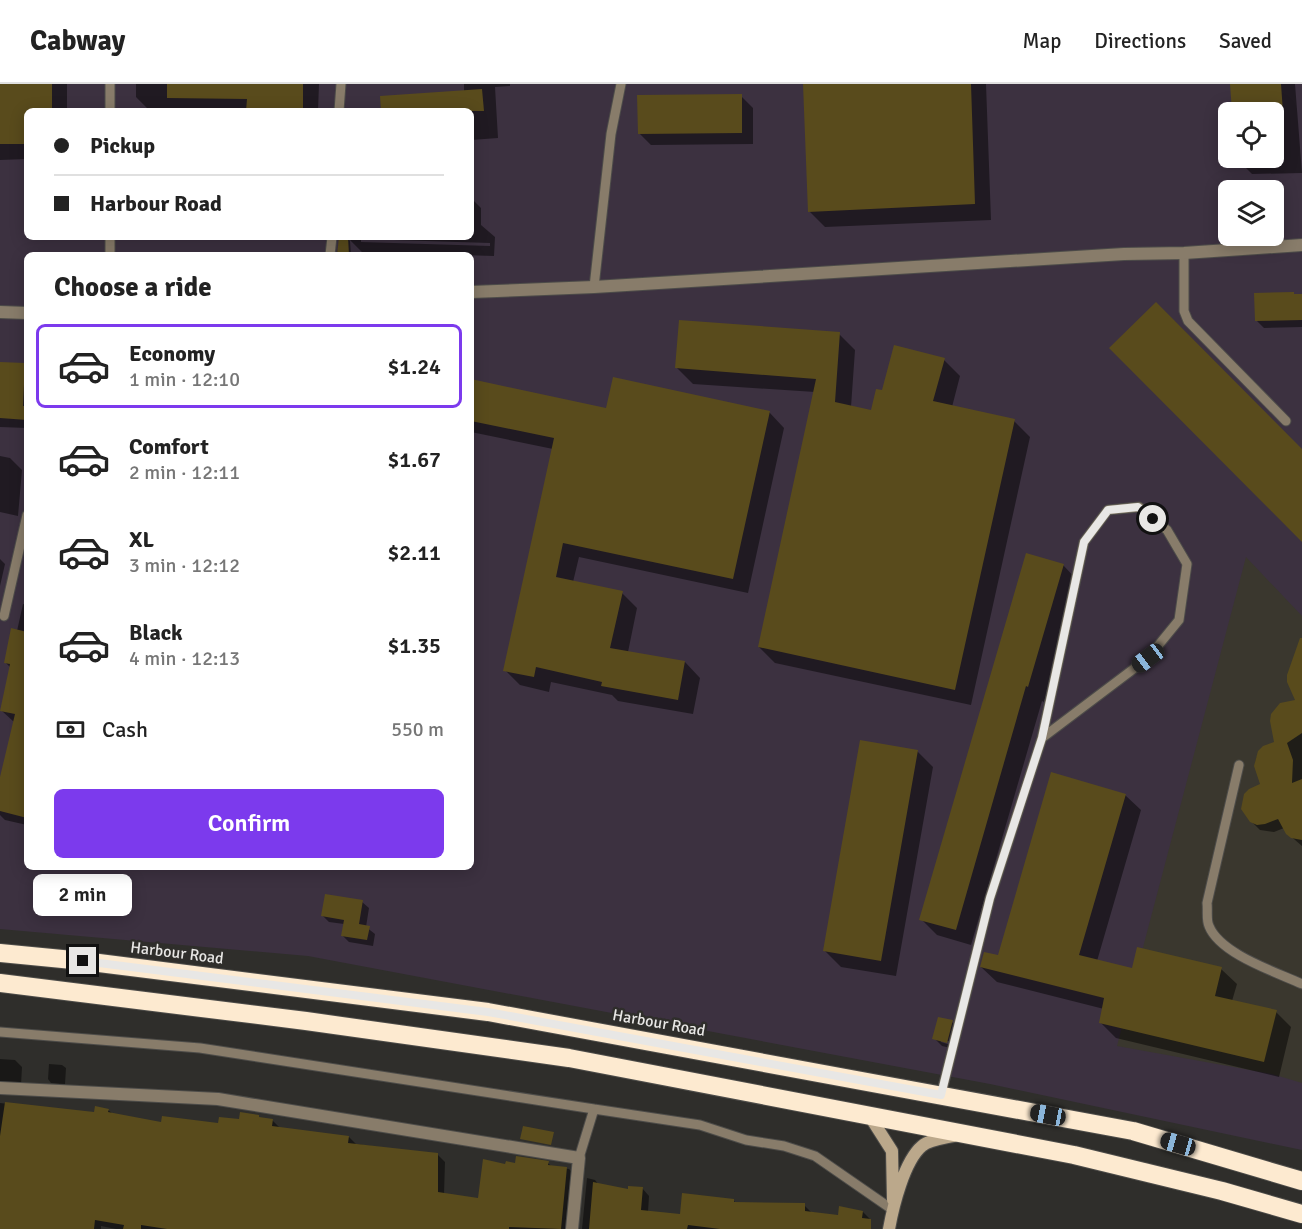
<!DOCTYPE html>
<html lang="en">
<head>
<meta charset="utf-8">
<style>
	body { margin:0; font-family:Signika,sans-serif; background:#f6f6f6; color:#222; height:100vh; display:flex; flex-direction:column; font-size:22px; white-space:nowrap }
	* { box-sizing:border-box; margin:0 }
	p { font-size:20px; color:#767676 }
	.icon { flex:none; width:33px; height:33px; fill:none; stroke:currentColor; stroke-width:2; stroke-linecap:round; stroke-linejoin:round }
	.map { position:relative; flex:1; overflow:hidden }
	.panel { position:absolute; left:24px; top:168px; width:450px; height:618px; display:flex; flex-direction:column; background:#fff; border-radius:9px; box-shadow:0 3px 15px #0003 }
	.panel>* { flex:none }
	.hud { position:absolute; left:24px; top:24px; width:450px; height:132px; border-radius:9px; box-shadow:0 3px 15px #0003; display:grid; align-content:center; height:132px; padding:0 30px; background:#fff }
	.controls { position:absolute; left:1218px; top:18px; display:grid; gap:12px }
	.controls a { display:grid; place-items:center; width:66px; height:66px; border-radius:9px; background:#fff; box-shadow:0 3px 15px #0003; font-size:30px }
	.end { position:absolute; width:27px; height:27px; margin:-14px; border:8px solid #e8e7e5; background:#111; box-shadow:0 0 0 3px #111 }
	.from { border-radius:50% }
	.bubble { position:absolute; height:42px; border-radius:9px; background:#fff; box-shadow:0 3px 15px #0003; font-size:20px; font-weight:600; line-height:42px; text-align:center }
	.car { position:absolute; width:18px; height:36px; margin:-18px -9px; border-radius:8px; box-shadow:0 0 4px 2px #0007; background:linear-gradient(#222 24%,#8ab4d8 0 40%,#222 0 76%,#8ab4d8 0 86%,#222 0) }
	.hud b { display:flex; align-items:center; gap:21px; height:57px; font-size:22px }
	.hud b+b { border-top:2px solid #e0e0e0 }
	.hud i { width:15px; height:15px; background:#222 }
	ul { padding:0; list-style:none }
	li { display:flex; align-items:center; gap:18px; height:84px; margin:0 12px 9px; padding:0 18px; border:3px solid transparent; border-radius:9px }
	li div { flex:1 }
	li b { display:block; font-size:22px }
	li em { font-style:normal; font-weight:600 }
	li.selected { border-color:#7c3aed }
	li>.icon { width:54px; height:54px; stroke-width:1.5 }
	h2 { padding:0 30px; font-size:27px; line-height:72px }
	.pay { display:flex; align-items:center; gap:15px; height:66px; padding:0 30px; font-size:22px }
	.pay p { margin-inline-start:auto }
	.primary-button { display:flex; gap:12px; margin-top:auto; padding:12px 30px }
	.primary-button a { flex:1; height:69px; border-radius:9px; background:#7c3aed; color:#fff; font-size:24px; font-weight:600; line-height:69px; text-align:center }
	header { display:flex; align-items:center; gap:36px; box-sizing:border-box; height:84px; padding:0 30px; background:#fff; border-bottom:2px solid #e0e0e0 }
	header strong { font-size:28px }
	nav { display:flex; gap:33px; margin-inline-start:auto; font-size:21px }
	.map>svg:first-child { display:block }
	.commercial { fill:#3c3140; fill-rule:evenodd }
	.built { fill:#3a372e }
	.shadow { fill:#0007; fill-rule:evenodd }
	.building { fill:#594b1c }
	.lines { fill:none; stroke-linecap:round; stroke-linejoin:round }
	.lane-casing { stroke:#4d4c49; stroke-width:11 }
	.street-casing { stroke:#4d4c49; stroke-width:14 }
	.secondary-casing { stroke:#4d4c49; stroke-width:14 }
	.highway-casing { stroke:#4d4c49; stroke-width:20 }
	.lane { stroke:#887c6a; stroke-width:9 }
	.street { stroke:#887c6a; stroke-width:12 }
	.secondary { stroke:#bba88b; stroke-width:12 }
	.highway { stroke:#fdead0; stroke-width:18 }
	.route { stroke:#e8e7e5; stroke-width:8 }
	.labels { text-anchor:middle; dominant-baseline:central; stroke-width:5; stroke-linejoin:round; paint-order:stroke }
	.street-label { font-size:16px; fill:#e8e7e5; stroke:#2f2e2b }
</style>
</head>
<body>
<header>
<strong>Cabway</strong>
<nav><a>Map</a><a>Directions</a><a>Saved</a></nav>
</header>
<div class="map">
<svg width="1302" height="1145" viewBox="0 0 1302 1145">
	<rect width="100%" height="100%" fill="#2f2e2b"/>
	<!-- commercial -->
	<path class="commercial" d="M 0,0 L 1302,0 L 1302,1066 L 990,1000 L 308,872 L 0,845 ZM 27,27 L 471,27 L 471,153 L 27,153 ZM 1228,28 L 1274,28 L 1274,74 L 1228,74 ZM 1228,106 L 1274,106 L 1274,152 L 1228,152 ZM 27,171 L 471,171 L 471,783 L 27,783 Z"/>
	<!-- built -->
	<path class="built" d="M 1246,473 L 1302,532 L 1302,999 L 1272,990 L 1117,962 Z"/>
	<!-- shadow -->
	<path class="shadow" d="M 0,0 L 67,0 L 67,27 L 27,27 L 27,75 L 0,76 Z
		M 136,0 L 319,0 L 318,27 L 150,27 L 136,13 Z
		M 464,0 L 510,0 L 510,2 L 495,3 L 498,54 L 471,56 L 471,27 L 383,27 L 464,8 Z
		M 805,0 L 986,0 L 991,136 L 825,143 L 809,127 Z
		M 1231,0 L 1295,0 L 1302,89 L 1252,90 L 1236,74 L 1274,74 L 1274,28 L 1233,28 Z
		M 741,12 L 753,24 L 753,60 L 651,61 L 639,49 Z
		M 471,114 L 481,124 L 481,141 L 495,153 L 494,172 L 362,168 L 350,156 L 351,153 L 471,153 ZM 361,155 L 490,159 L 490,162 L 361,158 Z
		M 347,153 L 350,157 L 351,171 L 337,171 L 340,154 Z
		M 1302,211 L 1302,243 L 1264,244 L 1257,237 L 1295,212 Z
		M 839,250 L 855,266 L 851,323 L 873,328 L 883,308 L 944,276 L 960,292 L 952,323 L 1014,337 L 1030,353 L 971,621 L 775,579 L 759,563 L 815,308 L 693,300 L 677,284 Z
		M 0,279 L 24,280 L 27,283 L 27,344 L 0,343 Z
		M 471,297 L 607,326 L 769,328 L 784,344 L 748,509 L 579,473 L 573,498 L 622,509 L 637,524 L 628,568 L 685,578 L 700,594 L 693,630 L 618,617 L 612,611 L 551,598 L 549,608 L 520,601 L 505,586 L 553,365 L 471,348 Z
		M 0,372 L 10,374 L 22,386 L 18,432 L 0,428 Z
		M 0,475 L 5,480 L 0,502 Z
		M 1063,481 L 1079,498 L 1044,618 L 1042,617 L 971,861 L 937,851 L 921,835 Z
		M 23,520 L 27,521 L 27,741 L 5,736 L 0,731 L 0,699 L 14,638 L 2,627 L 11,584 L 6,579 L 17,547 Z
		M 1302,576 L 1302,762 L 1287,749 L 1284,744 L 1274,748 L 1260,746 L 1251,737 L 1262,701 L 1255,682 L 1256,675 L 1259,668 L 1276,659 L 1297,617 Z
		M 917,667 L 933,683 L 896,892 L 841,883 L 825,867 Z
		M 1125,711 L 1141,726 L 1097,877 L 1134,886 L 1221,885 L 1237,900 L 1232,917 L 1276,928 L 1291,943 L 1279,993 L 1116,954 L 1101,939 L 1104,925 L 997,898 L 981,883 L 999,873 Z
		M 362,818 L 369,824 L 366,843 L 375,850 L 373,862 L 349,858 L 342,851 L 344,840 L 329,838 L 323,832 Z
		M 952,938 L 960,946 L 955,965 L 942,962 L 934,954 ZM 941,955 L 955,959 L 954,962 L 941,958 Z
		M 0,975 L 15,976 L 22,983 L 21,1001 L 0,1000 Z
		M 49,980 L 62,981 L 66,984 L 65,1000 L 51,999 L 48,995 Z
		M 0,1019 L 95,1029 L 108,1026 L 113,1030 L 162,1039 L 219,1041 L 272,1036 L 280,1044 L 349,1053 L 356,1060 L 438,1071 L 445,1078 L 444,1110 L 480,1115 L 506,1082 L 548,1079 L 552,1083 L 569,1085 L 576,1092 L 571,1145 L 116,1145 L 101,1142 L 101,1145 L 0,1145 Z
		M 587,1094 L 595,1096 L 599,1101 L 629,1106 L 642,1104 L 649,1112 L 648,1128 L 681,1132 L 734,1117 L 737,1120 L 804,1121 L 811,1128 L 839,1133 L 863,1128 L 870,1135 L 868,1145 L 582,1145 Z"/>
	<!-- building -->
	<path class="building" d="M 0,0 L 52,0 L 52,27 L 27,27 L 27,60 L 0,60 Z
		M 167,0 L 303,0 L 303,27 L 246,27 L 247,15 L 167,14 Z
		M 803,0 L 971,0 L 975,120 L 808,128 Z
		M 1230,0 L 1281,0 L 1283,28 L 1232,28 Z
		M 482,5 L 484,27 L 381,27 L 380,12 Z
		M 742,10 L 742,49 L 638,50 L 637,11 Z
		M 339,153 L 348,153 L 349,171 L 337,171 Z
		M 1294,208 L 1294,210 L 1302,210 L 1302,236 L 1255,237 L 1254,209 Z
		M 1156,218 L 1302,365 L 1302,458 L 1109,264 Z
		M 679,236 L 840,248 L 835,318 L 871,326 L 876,305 L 882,306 L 894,261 L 945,274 L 933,317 L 1015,335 L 955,606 L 758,563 L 816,295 L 675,284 Z
		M 0,278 L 25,279 L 23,322 L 27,322 L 27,336 L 0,334 Z
		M 613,293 L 770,327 L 733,495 L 563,459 L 556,493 L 623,507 L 610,564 L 685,577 L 678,616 L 601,602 L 602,598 L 536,583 L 534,593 L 503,587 L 554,354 L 471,337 L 471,295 L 606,324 Z
		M 1026,469 L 1064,480 L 1028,603 L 1026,602 L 956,846 L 919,836 Z
		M 11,544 L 27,548 L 27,734 L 0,727 L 0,693 L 15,630 L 0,627 L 10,580 L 4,579 Z
		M 1300,554 L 1302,554 L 1302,649 L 1287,659 L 1293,676 L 1292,699 L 1302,695 L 1302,756 L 1291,754 L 1286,750 L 1278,735 L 1265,740 L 1257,741 L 1250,738 L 1241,725 L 1244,710 L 1249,705 L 1260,700 L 1254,682 L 1258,667 L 1263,662 L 1274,658 L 1270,637 L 1271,630 L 1280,619 L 1295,616 L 1287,598 L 1287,591 Z
		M 860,656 L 918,666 L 881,877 L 823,867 Z
		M 1051,688 L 1126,710 L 1079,871 L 1132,884 L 1137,863 L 1222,883 L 1215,912 L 1277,926 L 1264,978 L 1099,939 L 1104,914 L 980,883 L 984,868 L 998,871 Z
		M 325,810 L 363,816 L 359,840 L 370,842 L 367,856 L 341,852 L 344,836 L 321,832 Z
		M 938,933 L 953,936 L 947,959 L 932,955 Z
		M 5,1018 L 94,1028 L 95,1022 L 109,1025 L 108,1028 L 161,1038 L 162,1032 L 218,1039 L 219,1033 L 239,1035 L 240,1028 L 259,1031 L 259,1033 L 273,1035 L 272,1042 L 349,1052 L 348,1059 L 438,1069 L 438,1108 L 478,1114 L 483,1075 L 505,1080 L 506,1077 L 515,1079 L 516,1072 L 549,1077 L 548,1081 L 567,1083 L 561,1145 L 509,1143 L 509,1145 L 167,1145 L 141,1141 L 141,1145 L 123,1145 L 124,1141 L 95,1136 L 94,1145 L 0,1145 L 0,1052 Z
		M 523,1042 L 554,1048 L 551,1061 L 520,1055 Z
		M 593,1098 L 628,1105 L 628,1102 L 643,1103 L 641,1126 L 680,1130 L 682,1109 L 734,1115 L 734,1118 L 805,1119 L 805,1127 L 838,1131 L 839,1122 L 863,1127 L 862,1134 L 871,1135 L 871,1145 L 720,1145 L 688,1141 L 687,1145 L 589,1145 Z"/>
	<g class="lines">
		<defs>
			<path id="lane" d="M 110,27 L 110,0
				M 339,27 L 341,0
				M 1184,169 L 1184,227 L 1188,237 L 1286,337
				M 110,171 L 110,153
				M 330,171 L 332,153
				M 594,203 L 611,50 L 621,0
				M 4,532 L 27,431
				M 1239,681 L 1207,819 C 1208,826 1206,836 1209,842 C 1220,870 1276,888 1302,900
				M 0,948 L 200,964 L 594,1025
				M 941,1011 L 990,814 L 1042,654 L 1084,458 L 1108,426 L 1139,423 L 1167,446 L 1187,480 L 1179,536 L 1148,574 L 1042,654
				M 579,1074 L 594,1025 L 700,1041 L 746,1056 L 784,1062 L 815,1072 L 893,1126"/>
			<path id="street" d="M 471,208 L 594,203 L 1124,170 L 1184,169 L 1302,161
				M 0,228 L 27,229
				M 0,1004 L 218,1015 L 579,1074 L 572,1145"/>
			<path id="secondary" d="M 869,1031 L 892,1067 L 893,1116
				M 889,1145 C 893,1123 904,1077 922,1062 C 930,1055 947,1054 957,1051"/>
			<path id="highway" d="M 0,869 L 83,877 L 488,928 L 1133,1047 L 1302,1097
				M 0,899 L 306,937 L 569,974 L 1074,1071 L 1222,1107 L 1302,1130"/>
		</defs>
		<!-- lane casing -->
		<use href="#lane" class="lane-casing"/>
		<!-- street casing -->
		<use href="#street" class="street-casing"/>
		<!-- secondary casing -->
		<use href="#secondary" class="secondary-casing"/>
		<!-- highway casing -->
		<use href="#highway" class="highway-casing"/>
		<!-- lane -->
		<use href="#lane" class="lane"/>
		<!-- street -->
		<use href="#street" class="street"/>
		<!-- secondary -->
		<use href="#secondary" class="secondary"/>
		<!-- highway -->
		<use href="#highway" class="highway"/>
	</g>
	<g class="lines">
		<!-- route -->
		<path class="route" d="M 83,877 L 488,928 L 941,1011 L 990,814 L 1042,654 L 1084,458 L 1108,426 L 1138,423 L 1153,435"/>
	</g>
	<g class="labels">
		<!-- street labels -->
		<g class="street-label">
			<text transform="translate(177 869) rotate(7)">Harbour Road</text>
			<text transform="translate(659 939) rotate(10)">Harbour Road</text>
		</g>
	</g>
</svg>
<div class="controls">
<a><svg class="icon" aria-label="locate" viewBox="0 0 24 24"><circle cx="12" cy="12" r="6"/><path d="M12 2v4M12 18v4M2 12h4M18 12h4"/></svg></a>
<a><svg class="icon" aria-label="layers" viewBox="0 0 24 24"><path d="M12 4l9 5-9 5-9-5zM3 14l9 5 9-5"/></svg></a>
</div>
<i class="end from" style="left:1153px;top:435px"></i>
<i class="end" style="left:83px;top:877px"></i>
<div class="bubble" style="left:33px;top:790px;width:99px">2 min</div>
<i class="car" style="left:1148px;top:574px;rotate:233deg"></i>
<i class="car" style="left:1048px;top:1031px;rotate:281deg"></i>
<i class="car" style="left:1178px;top:1060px;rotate:286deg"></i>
<div class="hud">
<b><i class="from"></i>Pickup</b>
<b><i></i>Harbour Road</b>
</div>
<section class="panel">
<h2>Choose a ride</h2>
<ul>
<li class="selected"><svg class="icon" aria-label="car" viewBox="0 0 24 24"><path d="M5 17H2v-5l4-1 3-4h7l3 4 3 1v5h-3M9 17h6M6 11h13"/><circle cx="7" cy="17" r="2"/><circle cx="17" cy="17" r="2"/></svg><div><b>Economy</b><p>1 min · 12:10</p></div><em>$1.24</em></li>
<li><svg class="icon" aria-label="car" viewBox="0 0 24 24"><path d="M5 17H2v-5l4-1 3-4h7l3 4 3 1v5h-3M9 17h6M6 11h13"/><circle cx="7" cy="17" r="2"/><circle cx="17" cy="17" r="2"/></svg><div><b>Comfort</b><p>2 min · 12:11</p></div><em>$1.67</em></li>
<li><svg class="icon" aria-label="car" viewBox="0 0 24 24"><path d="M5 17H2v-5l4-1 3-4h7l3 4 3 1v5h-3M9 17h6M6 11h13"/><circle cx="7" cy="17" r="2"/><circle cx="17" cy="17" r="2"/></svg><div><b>XL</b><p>3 min · 12:12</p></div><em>$2.11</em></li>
<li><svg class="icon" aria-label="car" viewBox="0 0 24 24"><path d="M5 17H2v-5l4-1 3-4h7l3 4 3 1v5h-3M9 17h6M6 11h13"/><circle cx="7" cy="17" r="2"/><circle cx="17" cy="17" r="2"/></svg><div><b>Black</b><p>4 min · 12:13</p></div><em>$1.35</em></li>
</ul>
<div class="pay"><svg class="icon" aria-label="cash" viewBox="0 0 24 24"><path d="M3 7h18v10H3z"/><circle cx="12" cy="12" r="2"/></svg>Cash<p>550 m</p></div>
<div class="primary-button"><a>Confirm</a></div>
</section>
</div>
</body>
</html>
